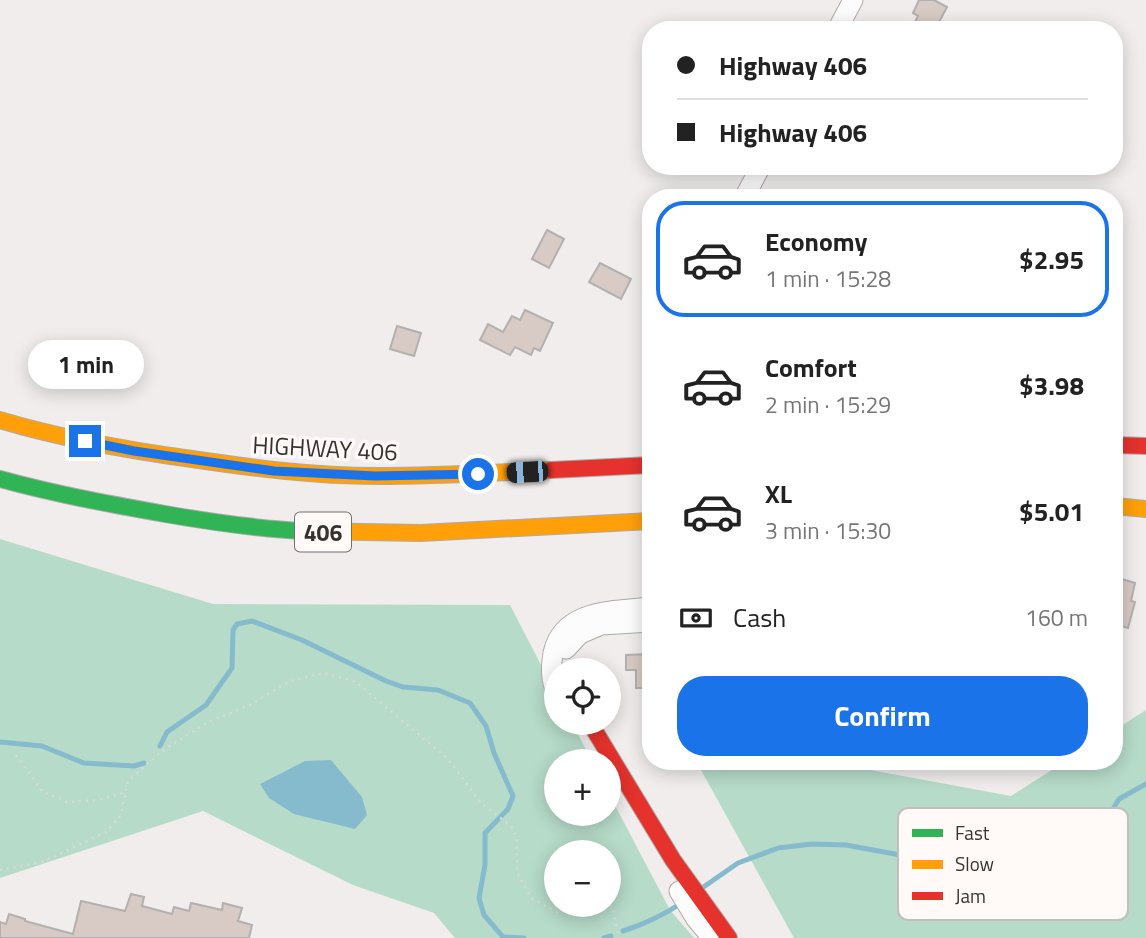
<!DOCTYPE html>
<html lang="en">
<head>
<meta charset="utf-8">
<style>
	body { margin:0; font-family:"Titillium Web",sans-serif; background:#f2f2f2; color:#222; height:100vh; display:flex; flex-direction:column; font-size:26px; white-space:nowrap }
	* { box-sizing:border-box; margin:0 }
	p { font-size:23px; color:#767676 }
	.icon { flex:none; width:38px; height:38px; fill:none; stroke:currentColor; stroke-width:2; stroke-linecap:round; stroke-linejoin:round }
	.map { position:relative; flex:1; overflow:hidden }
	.panel { position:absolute; left:642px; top:189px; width:481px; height:581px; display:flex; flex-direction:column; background:#fff; border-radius:28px; box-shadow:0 4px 18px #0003 }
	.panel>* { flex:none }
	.guide { position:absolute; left:642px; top:21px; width:481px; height:154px; border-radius:28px; box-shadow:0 4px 18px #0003; display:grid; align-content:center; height:154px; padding:0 35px; background:#fff }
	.buttons { position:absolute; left:544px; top:658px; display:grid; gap:14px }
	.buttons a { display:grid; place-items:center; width:77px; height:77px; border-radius:50%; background:#fff; box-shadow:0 4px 18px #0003; font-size:35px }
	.end { position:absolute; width:32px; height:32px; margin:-16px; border:9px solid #1a73e8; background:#fff; box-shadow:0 0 0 4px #fff }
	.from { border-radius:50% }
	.bubble { position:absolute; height:49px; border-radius:24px; background:#fff; box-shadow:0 4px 18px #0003; font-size:23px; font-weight:700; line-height:49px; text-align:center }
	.car { position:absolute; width:21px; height:42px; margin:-21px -10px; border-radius:9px; box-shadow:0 0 5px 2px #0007; background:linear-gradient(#222 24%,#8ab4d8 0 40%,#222 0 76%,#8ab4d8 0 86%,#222 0) }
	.guide b { display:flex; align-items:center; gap:24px; height:66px; font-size:26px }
	.guide b+b { border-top:2px solid #e0e0e0 }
	.guide i { width:18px; height:18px; background:#222 }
	ul { padding:12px 0 0; list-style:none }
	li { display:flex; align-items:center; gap:21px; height:116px; margin:0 14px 10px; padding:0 21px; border:4px solid transparent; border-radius:28px }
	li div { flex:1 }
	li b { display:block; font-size:26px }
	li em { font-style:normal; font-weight:700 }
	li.active { border-color:#1a73e8 }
	li>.icon { width:63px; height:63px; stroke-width:1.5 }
	.pay { display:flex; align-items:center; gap:18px; height:77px; padding:0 35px; font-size:26px }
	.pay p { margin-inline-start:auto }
	.cta { display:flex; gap:14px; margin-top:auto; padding:14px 35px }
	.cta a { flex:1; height:80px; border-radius:28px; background:#1a73e8; color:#fff; font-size:28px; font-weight:700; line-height:80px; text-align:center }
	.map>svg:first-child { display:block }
	.forest { fill:#b6dbc9; fill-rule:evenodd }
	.water { fill:#86bbcd }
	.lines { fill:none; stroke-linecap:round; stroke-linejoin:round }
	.stream { stroke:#86bbcd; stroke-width:5 }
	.building { fill:#d8cac5; stroke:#b3b0b0; stroke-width:2 }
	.street-casing { stroke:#adabaa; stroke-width:21 }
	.fast-casing { stroke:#adabaa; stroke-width:18 }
	.slow-casing { stroke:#adabaa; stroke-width:18 }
	.jam-casing { stroke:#adabaa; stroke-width:18 }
	.path { stroke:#dad9d9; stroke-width:2.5; stroke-dasharray:2 5; stroke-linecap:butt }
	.street { stroke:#fdfcfc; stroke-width:19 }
	.fast { stroke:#30b455; stroke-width:16 }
	.slow { stroke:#ff9f0a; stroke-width:16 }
	.jam { stroke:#e5322d; stroke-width:16 }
	.route { stroke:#1a73e8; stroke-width:9 }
	.labels { text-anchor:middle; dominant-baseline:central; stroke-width:7; stroke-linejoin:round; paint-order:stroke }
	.shield { fill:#fffaf8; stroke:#726f6d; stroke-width:2 }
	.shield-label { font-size:23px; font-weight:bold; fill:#353332 }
	.street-label { font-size:24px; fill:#353332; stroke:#fffaf8 }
	.key { fill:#fffaf8; stroke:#c2bebd; stroke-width:2 }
	.key-label { font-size:19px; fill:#353332 }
</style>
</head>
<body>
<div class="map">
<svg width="1146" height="938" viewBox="0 0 1146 938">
	<rect width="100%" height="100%" fill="#f0edec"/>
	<!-- forest -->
	<path class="forest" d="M 0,539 L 213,604 L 510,605 L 556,694 L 556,723 L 572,723 L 592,761 L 556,761 L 556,814 L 609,814 L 609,794 L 670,910 L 694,938 L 455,938 L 434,913 L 353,885 L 203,811 L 0,878 ZM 556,852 L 609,852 L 609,905 L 556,905 Z
		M 1146,710 L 1146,938 L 794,938 L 696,761 L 822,761 L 1011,796 L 1066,761 L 1115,761 L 1115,730 Z"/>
	<!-- water -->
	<path class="water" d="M 331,760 L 362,797 L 367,815 L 355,829 L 294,814 L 269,798 L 260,784 L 305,761 Z"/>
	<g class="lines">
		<!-- stream -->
		<path class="stream" d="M 0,742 L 42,746 L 84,763 L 134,766 L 144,763
			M 160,746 L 167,732 L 206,705 L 232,668 L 233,630 L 237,624 L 252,621 L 302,640 L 386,681 L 403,687 L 438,690 L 470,703 L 486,726 L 494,753 L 513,796 L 508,809 L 485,833 L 485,865 L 479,898 L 484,915 L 503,937 L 524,938
			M 702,888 L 738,863 L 778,848 L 812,844 L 846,845 L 976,869 L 1015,868 L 1056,862 L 1078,854 L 1094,840 L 1119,799 L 1146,784
			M 623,931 C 645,924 664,915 683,902
			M 604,938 L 611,936"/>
	</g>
	<!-- building -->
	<path class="building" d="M 919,0 L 934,0 L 947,7 L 935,30 L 911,30 L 918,16 L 913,13 Z
		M 547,230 L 564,239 L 549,268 L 532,259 Z
		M 600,263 L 631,279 L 621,299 L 589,282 Z
		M 525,310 L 553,323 L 540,351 L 534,348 L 531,355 L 515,347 L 510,355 L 480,340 L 488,324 L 503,332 L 512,316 L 520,320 Z
		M 397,326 L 421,333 L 414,356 L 390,349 Z
		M 1115,577 L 1135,583 L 1131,601 L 1135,602 L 1128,628 L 1115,624 Z
		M 651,654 L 651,688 L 636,688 L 636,670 L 626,670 L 626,655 Z
		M 131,894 L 144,897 L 142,906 L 172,914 L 174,907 L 189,911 L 191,903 L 222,910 L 223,903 L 242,908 L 238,921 L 252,925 L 249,938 L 0,938 L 0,922 L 6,924 L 9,914 L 25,919 L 25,921 L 73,934 L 81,901 L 125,911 Z"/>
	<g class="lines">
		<defs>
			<path id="street" d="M 837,30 L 853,0
				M 744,198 L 761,166
				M 566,649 L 580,634 L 601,625 L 651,622
				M 556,691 C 550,679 551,666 553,653 C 563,608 615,611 651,607
				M 679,891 L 696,919 L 712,938"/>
			<path id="fast" d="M 0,479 C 54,494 109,504 165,514 C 211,522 258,529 305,531"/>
			<path id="slow" d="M 0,420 C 63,439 127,450 192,459 C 253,468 314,476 376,476 C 435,476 493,473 551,470
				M 1115,506 L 1146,509
				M 305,531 L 421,533 L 651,521"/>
			<path id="jam" d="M 1115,445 L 1146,446
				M 551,470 L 651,465
				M 590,723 L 673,860 L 729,938"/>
		</defs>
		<!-- street casing -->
		<use href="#street" class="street-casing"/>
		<!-- fast casing -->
		<use href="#fast" class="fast-casing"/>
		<!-- slow casing -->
		<use href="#slow" class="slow-casing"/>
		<!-- jam casing -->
		<use href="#jam" class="jam-casing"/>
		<!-- path -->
		<path class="path" d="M 16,755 L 43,792 L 67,802 L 98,800 L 126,792
			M 0,870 L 42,862 L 106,832 L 121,815 L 128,781 L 162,751 L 208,722 L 250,705 L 290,681 L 324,673 L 356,682 L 448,759 L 481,803 L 511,826 L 517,838 L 517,872 L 531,898 L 557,912 L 601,905
			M 609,905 L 613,910 L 619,938"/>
		<!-- street -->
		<use href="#street" class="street"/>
		<!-- fast -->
		<use href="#fast" class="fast"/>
		<!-- slow -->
		<use href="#slow" class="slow"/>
		<!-- jam -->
		<use href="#jam" class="jam"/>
	</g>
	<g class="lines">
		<!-- route -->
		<path class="route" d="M 85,441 L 134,451 L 274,471 L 375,476 L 478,474"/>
	</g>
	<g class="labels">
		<!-- shield labels -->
		<rect class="shield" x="295" y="512.5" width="56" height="39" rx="5"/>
		<g class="shield-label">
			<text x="323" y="532">406</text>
		</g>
		<!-- street labels -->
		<g class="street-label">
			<text transform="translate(325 448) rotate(3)">HIGHWAY 406</text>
		</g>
	</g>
	<!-- legend -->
	<rect x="898" y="808" width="230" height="112" rx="10" class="key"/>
	<rect x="912" y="829" width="31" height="8" fill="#30b455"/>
	<rect x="912" y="860" width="31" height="9" fill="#ff9f0a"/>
	<rect x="912" y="892" width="31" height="8" fill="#e5322d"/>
	<g class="key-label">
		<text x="955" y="840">Fast</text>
		<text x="955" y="871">Slow</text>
		<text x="955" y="903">Jam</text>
	</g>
</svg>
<div class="buttons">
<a><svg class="icon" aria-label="locate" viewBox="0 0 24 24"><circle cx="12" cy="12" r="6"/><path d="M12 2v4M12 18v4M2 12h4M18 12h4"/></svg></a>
<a>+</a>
<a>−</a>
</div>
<i class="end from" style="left:478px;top:474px"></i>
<i class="end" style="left:85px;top:441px"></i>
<div class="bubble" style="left:28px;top:340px;width:116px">1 min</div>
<i class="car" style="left:527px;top:472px;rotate:267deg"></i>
<div class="guide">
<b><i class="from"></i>Highway 406</b>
<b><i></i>Highway 406</b>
</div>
<section class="panel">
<ul>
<li class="active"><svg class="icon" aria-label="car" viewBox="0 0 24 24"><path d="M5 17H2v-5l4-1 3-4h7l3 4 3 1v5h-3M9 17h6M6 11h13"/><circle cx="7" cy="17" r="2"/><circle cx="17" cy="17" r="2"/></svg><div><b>Economy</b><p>1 min · 15:28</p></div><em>$2.95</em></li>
<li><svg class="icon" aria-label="car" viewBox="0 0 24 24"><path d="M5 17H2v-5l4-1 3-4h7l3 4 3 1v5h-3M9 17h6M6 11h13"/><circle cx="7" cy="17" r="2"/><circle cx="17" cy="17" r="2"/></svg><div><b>Comfort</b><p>2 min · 15:29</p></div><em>$3.98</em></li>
<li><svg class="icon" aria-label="car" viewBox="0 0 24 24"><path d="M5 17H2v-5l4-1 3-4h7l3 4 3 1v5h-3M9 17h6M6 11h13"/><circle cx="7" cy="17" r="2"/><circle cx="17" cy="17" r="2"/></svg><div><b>XL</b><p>3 min · 15:30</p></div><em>$5.01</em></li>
</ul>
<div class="pay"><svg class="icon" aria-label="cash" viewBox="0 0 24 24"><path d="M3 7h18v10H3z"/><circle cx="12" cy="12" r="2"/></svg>Cash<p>160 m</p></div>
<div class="cta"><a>Confirm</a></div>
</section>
</div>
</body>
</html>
